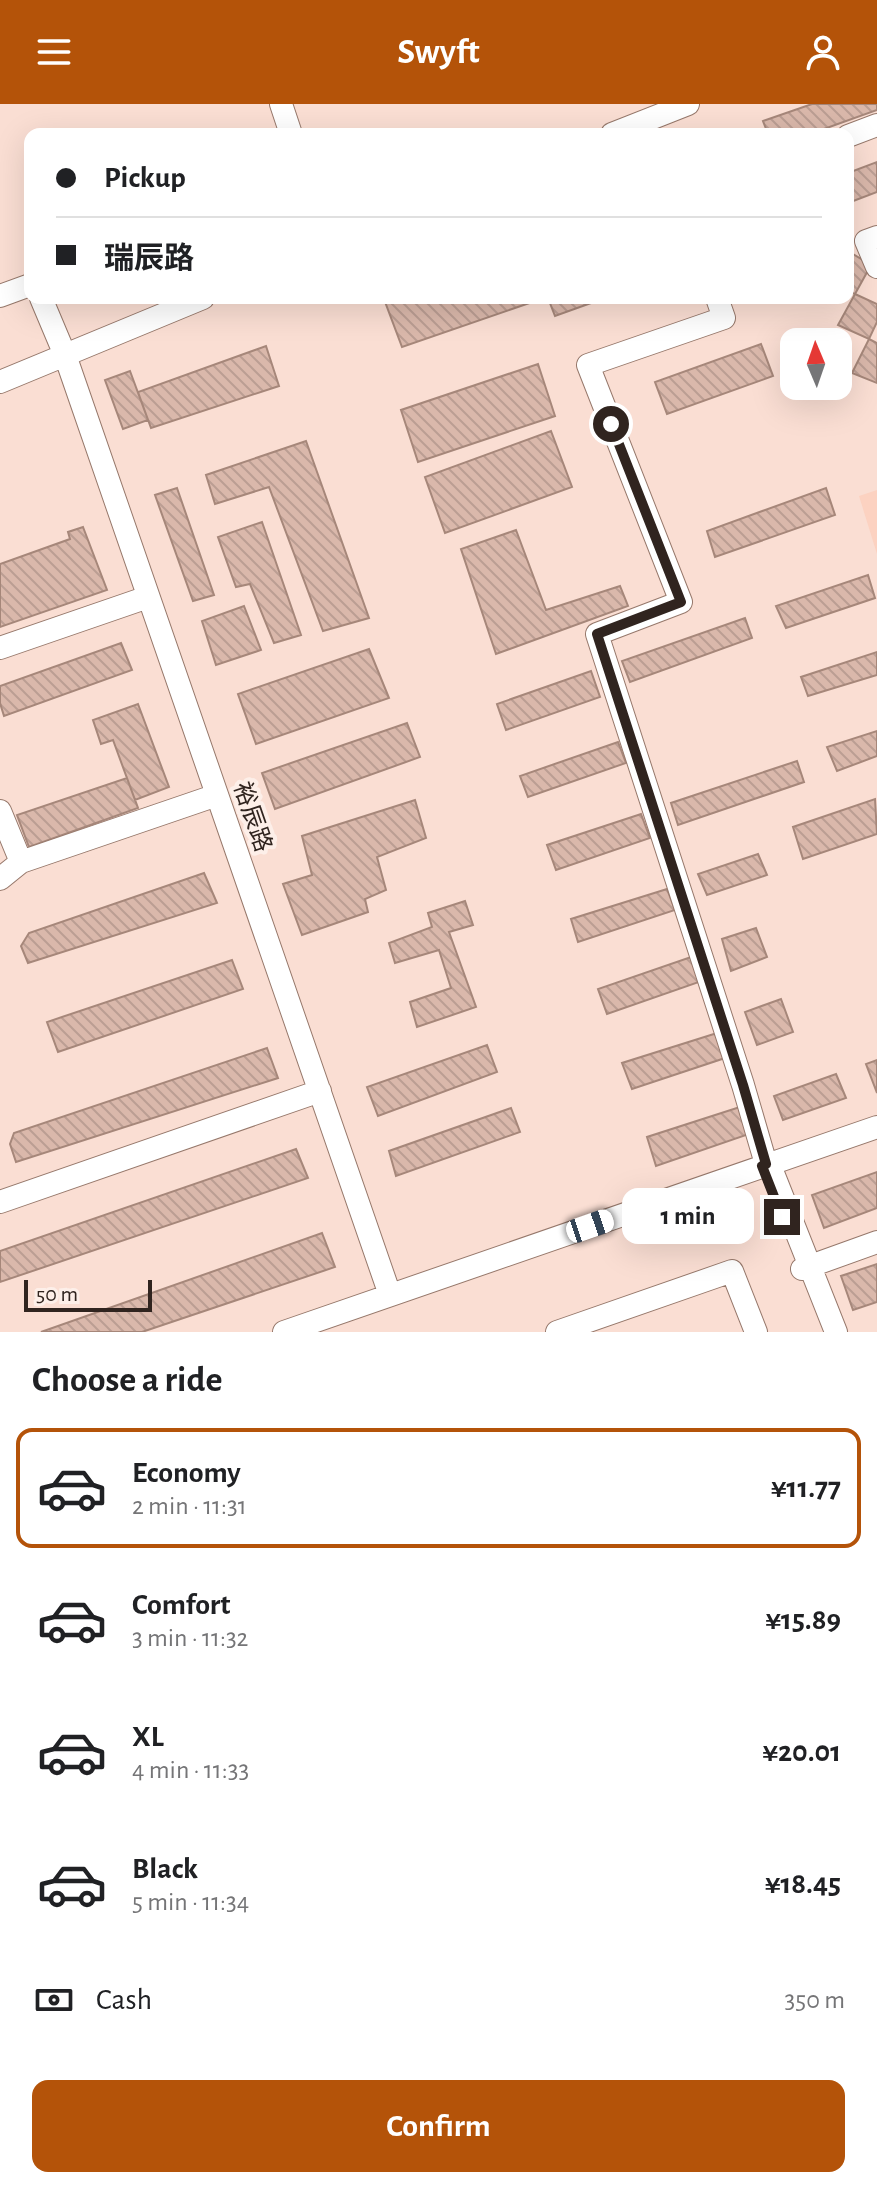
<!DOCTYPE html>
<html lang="en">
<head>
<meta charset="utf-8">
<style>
	body { margin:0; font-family:"Alegreya Sans","Noto Sans SC",sans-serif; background:#f6f6f6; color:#202124; height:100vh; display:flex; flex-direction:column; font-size:30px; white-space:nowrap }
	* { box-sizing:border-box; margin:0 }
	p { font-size:26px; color:#757577 }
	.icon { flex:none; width:44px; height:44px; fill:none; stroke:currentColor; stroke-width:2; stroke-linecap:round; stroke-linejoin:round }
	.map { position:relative; height:1228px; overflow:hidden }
	.sheet { display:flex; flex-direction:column; background:#fff; flex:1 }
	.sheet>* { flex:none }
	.top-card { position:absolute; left:24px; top:24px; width:830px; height:176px; border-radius:16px; box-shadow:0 8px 32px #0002; display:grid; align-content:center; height:176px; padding:0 32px; background:#fff }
	.needle { width:52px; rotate:358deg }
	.controls { position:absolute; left:780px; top:224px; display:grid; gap:16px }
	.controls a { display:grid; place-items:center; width:72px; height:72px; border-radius:16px; background:#fff; box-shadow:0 8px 32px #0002; font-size:40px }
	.scale { position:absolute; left:24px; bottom:20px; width:128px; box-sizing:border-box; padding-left:8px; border:4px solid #30241f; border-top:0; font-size:22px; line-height:28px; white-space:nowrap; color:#30241f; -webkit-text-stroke:6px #fdefe9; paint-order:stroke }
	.end { position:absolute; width:36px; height:36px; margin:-18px; border:10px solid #30241f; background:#fff; box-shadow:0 0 0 4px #fff }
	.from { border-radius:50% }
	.bubble { position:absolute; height:56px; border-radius:16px; background:#fff; box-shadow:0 8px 32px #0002; font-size:26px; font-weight:700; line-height:56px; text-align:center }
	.car { position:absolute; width:24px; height:48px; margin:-24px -12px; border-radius:10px; box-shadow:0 0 6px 2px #0007; background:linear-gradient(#fff 24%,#345 0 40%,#fff 0 76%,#345 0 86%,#fff 0) }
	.top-card b { display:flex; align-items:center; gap:28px; height:76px; font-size:30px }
	.top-card b+b { border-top:2px solid #e0e0e0 }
	.top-card i { width:20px; height:20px; background:#202124 }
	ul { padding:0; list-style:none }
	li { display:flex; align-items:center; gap:24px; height:120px; margin:0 16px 12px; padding:0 16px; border:4px solid transparent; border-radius:16px }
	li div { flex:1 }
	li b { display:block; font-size:30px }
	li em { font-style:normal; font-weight:700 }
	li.selected { border-color:#b45309 }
	li>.icon { width:72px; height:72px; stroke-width:1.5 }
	h2 { padding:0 32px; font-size:36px; line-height:96px }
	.pay { display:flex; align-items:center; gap:20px; height:88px; padding:0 32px; font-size:30px }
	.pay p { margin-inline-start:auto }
	.cta { display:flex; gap:16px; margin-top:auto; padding:16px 32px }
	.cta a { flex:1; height:92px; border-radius:16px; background:#b45309; color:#fff; font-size:32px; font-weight:700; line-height:92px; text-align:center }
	header { display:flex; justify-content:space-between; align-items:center; height:104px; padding:0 32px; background:#b45309; color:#fff; font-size:36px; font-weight:700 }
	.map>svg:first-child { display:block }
	.built { fill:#fcd2c1 }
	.building { fill:url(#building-back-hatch); stroke:#a6877a; stroke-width:2 }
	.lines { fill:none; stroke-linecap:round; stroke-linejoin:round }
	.minor-casing { stroke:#96786b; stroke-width:24 }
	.minor { stroke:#fff; stroke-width:22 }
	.route { stroke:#30241f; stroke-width:10 }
	.labels { text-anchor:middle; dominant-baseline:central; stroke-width:8; stroke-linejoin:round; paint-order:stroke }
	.street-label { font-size:24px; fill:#30241f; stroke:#fdefe9 }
</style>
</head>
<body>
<header><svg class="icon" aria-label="menu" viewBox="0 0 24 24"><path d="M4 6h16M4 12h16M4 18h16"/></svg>Swyft<svg class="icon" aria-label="person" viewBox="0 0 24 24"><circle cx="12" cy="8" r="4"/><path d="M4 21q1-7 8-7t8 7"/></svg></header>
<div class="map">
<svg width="877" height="1228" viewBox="0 0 877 1228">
	<defs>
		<pattern id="building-back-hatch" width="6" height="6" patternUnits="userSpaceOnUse" patternTransform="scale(2)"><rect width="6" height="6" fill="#dab8ab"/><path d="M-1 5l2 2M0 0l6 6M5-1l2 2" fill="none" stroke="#bb9e93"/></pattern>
	</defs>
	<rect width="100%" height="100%" fill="#faded3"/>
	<!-- built -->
	<path class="built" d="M 877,386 L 877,450 L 859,392 Z"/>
	<!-- building -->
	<path class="building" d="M 812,0 L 877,0 L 877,6 L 810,30 L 768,30 L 763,17 Z
		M 877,58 L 877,88 L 848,99 L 848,69 Z
		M 848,147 L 871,161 L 855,190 L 848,187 Z
		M 855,190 L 877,200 L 877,218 L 869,235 L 838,221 Z
		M 387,194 L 544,194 L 402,243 L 384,195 Z
		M 548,194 L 605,194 L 555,212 Z
		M 869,235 L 877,239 L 877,279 L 852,269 Z
		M 761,240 L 773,272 L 667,310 L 655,278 Z
		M 266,242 L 279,282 L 151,324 L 138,288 Z
		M 538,260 L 555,312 L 418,358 L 401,306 Z
		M 130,267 L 148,316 L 123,325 L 105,276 Z
		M 551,327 L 572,383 L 445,429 L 425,373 Z
		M 306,337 L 369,514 L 323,527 L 269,383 L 215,400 L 206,371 Z
		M 177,384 L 214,491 L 193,497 L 155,391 Z
		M 826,384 L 835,411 L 715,453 L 707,427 Z
		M 262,418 L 301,531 L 274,539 L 250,480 L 236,483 L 218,433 Z
		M 83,423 L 107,486 L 0,523 L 0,460 L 70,435 L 68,428 Z
		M 516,426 L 546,506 L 620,482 L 628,502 L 496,550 L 461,445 Z
		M 868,471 L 875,494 L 786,524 L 776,502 Z
		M 244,502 L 261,546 L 216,561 L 202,517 Z
		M 745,514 L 752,534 L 630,578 L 622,557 Z
		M 121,539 L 132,566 L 4,612 L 0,599 L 0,582 Z
		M 369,545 L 389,594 L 256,640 L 238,590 Z
		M 877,548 L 877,571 L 808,592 L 801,573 Z
		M 591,567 L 600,593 L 506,626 L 497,600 Z
		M 138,600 L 169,683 L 135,696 L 113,636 L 101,640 L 93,616 Z
		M 407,619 L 420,653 L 275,705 L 262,669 Z
		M 877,627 L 877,652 L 837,667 L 827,643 Z
		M 618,638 L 626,659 L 528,693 L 520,672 Z
		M 797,657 L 804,678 L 678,721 L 671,699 Z
		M 127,674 L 138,704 L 29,743 L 17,711 Z
		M 875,695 L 877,730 L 803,755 L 793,723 Z
		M 415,696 L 426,734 L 377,753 L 386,786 L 365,795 L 368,808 L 302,831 L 283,780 L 312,771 L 302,732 Z
		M 641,710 L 650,734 L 556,766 L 547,741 Z
		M 758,750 L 767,771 L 707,791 L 698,770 Z
		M 204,769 L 217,799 L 28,859 L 21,842 L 29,829 Z
		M 667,785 L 675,806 L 578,838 L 571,815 Z
		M 465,797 L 473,821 L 449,828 L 476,903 L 417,923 L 410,898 L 451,884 L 439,846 L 395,859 L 389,839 L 432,823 L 428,809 Z
		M 756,824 L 767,853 L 731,867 L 722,835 Z
		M 691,853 L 699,878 L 607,910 L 598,885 Z
		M 232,856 L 243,885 L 58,948 L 47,918 Z
		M 781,895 L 793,928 L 757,941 L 745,908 Z
		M 717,929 L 725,954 L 632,985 L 622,959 Z
		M 487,941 L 497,968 L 378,1012 L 367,983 Z
		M 267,944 L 278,974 L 16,1058 L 10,1040 L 14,1029 Z
		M 877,956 L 877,989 L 866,960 Z
		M 836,970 L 846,994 L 783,1016 L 774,992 Z
		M 743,1002 L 752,1029 L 656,1062 L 647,1033 Z
		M 511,1004 L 520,1028 L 396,1072 L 389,1047 Z
		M 296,1045 L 308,1074 L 0,1178 L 0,1147 Z
		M 877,1068 L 877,1104 L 824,1124 L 812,1091 Z
		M 322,1129 L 335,1163 L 142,1228 L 41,1228 Z
		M 877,1160 L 877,1198 L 853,1206 L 841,1172 Z"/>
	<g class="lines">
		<defs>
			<path id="minor" d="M 281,0 L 291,30
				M 612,30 L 688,0
				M 848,32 L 877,21
				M 877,133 L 866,137 L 877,163
				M 0,192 L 30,181
				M 41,194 L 65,251 L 390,1191
				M 717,194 L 724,214 L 588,261 L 681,498 L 597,530 L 743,981 L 766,1060
				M 0,278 L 203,194
				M 0,544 L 148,493
				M 0,707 L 21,758 L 217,691
				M 0,775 L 21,758
				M 769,1059 L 836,1228
				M 0,1098 L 320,987
				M 802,1165 L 877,1138
				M 284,1228 L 877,1023
				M 557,1228 L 732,1167 L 756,1228"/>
		</defs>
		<!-- minor casing -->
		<use href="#minor" class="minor-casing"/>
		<!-- minor -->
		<use href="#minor" class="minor"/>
	</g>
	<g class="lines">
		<!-- route -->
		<path class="route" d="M 611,320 L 681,498 L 597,530 L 743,981 L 766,1060 L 762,1062 L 782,1113"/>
	</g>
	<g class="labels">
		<!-- street labels -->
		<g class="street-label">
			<text transform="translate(252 713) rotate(71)">裕辰路</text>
		</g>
	</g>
</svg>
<div class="controls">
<a><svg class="needle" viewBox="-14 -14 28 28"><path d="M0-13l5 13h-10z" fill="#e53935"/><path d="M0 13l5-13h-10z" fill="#757577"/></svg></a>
</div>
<div class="scale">50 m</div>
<i class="end from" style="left:611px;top:320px"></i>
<i class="end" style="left:782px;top:1113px"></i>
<div class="bubble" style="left:622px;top:1084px;width:132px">1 min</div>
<i class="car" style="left:590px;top:1122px;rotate:71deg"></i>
<div class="top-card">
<b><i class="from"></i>Pickup</b>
<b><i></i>瑞辰路</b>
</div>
</div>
<section class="sheet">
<h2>Choose a ride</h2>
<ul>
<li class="selected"><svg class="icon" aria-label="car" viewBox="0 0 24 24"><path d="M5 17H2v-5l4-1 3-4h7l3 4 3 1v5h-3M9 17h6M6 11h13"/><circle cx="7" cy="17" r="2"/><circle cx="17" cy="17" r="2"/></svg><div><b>Economy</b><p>2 min · 11:31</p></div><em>¥11.77</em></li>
<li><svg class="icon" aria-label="car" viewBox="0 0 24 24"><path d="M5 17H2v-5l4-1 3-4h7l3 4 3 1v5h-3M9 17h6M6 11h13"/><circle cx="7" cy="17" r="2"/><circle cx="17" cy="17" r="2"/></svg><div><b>Comfort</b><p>3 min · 11:32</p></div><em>¥15.89</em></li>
<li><svg class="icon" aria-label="car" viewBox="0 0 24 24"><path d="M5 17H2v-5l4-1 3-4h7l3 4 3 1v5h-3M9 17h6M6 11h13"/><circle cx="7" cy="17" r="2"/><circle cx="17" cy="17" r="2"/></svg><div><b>XL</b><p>4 min · 11:33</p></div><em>¥20.01</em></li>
<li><svg class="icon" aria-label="car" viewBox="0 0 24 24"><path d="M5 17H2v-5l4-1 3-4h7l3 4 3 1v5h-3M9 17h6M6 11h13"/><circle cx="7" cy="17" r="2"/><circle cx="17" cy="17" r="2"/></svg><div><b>Black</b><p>5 min · 11:34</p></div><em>¥18.45</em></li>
</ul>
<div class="pay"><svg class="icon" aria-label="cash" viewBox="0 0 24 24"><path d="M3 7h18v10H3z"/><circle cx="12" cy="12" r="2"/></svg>Cash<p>350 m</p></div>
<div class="cta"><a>Confirm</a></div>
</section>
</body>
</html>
